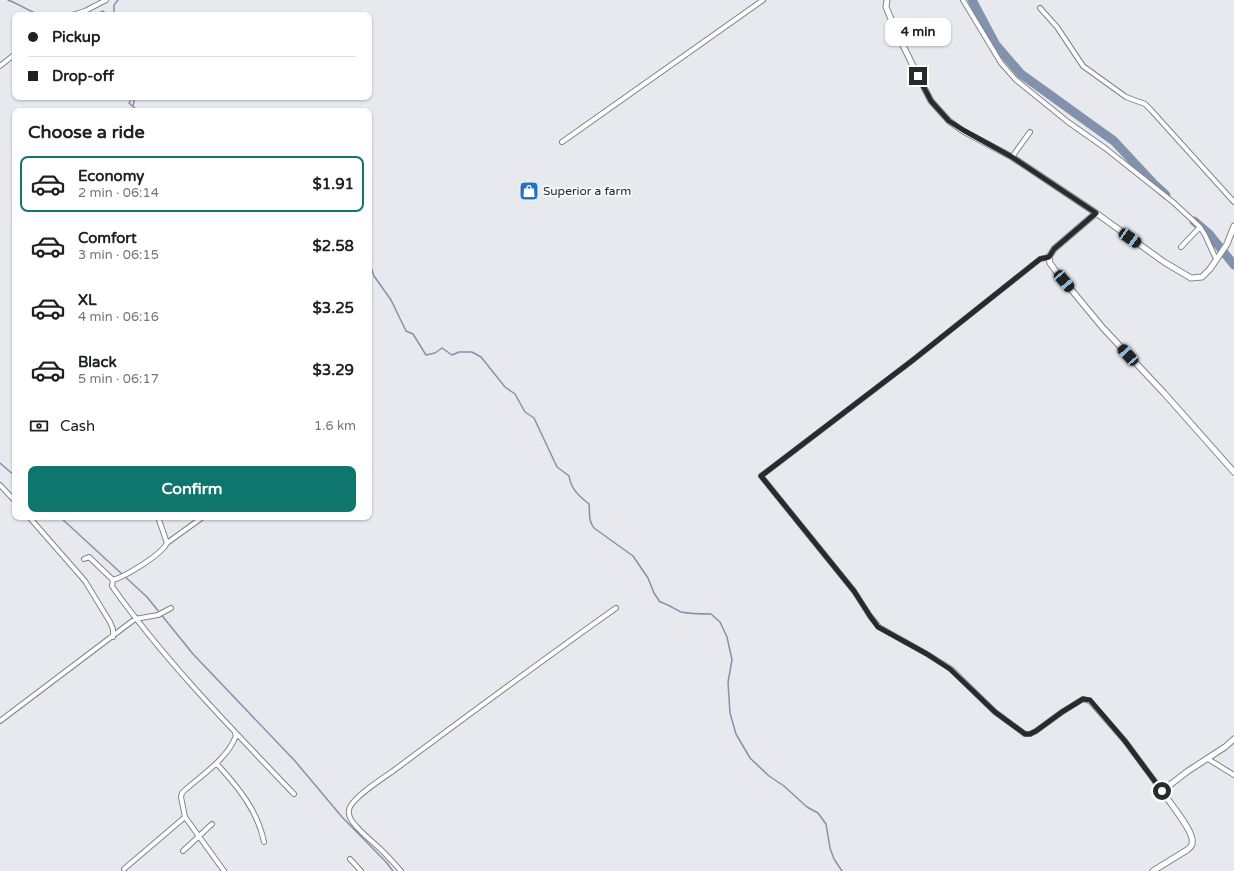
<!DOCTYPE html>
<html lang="en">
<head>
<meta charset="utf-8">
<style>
	body { margin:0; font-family:"Varela Round",sans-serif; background:#f6f6f6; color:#202124; height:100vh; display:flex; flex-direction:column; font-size:15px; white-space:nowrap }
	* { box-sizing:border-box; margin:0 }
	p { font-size:13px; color:#757577 }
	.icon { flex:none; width:22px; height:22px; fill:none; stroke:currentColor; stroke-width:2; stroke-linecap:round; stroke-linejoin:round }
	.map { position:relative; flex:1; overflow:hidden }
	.panel { position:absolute; left:12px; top:108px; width:360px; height:412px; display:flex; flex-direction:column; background:#fff; border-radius:8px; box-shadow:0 1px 3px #0004 }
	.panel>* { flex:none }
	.top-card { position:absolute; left:12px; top:12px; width:360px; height:88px; border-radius:8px; box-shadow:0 1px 3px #0004; display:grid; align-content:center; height:88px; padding:0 16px; background:#fff }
	.end { position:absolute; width:18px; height:18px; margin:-9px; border:5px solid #292a2b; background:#fff; box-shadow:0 0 0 2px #fff }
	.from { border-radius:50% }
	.bubble { position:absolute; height:28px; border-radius:8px; background:#fff; box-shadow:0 1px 3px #0004; font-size:13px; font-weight:700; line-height:28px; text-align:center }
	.car { position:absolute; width:12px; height:24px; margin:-12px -6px; border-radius:5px; box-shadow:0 0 3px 1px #0007; background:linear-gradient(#222 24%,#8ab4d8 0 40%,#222 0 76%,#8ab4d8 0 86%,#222 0) }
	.top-card b { display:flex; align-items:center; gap:14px; height:38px; font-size:15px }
	.top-card b+b { border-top:1px solid #e0e0e0 }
	.top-card i { width:10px; height:10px; background:#202124 }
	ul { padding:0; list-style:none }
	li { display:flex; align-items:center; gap:12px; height:56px; margin:0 8px 6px; padding:0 8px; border:2px solid transparent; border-radius:8px }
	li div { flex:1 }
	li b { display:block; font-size:15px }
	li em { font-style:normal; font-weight:700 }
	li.current { border-color:#0f766e }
	li>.icon { width:36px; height:36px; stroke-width:1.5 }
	h2 { padding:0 16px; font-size:18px; line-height:48px }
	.pay { display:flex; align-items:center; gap:10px; height:44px; padding:0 16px; font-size:15px }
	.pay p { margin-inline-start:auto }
	.button { display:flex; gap:8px; margin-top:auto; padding:8px 16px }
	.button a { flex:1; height:46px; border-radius:8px; background:#0f766e; color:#fff; font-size:16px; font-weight:700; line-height:46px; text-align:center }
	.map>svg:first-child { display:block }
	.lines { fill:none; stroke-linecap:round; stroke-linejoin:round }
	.stream { stroke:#8392ac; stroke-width:1.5 }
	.river { stroke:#8392ac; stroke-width:9 }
	.minor-casing { stroke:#828488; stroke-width:6 }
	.tertiary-casing { stroke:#828488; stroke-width:7 }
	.minor { stroke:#fff; stroke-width:4 }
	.tertiary { stroke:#fff; stroke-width:5 }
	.route { stroke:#292a2b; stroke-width:5 }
	.labels { text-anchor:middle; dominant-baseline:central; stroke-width:4; stroke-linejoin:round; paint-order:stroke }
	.poi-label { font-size:12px; fill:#292a2b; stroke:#f4f7fb; text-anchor:start }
</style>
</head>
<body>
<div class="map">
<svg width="1234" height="871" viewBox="0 0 1234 871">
	<rect width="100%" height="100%" fill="#e7e9ee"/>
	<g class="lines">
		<!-- stream -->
		<path class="stream" d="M 8,0 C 20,4 29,12 41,15
			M 95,15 L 103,11 L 108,15
			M 114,15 L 114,5 L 118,0
			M 132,97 L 129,103 L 131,105 L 136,109 L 136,111
			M 133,106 L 135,97
			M 369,261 L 374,276 L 391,300 L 406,331 L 413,334 L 426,355 L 435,353 L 442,348 L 452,355 L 459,352 L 472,352 L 481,357 L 505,387 L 515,394 L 525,412 L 534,418 L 557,467 L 569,476 C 571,489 579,496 589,504 C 590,514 588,520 594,528 L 633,556 L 648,578 L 654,593 L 660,602 C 668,604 674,609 681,612 C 691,614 701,614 711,614 L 720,622 L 727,637 L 732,660 L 728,682 L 730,713 L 736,734 L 750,758 L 769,776 L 784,786 L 807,807 L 818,813 L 826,824 L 830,848 L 834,859 L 842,871
			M 0,463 L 15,476
			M 60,517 L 147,597 L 193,654 L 295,761 L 342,817 L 386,862 L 393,871"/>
		<!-- river -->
		<path class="river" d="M 972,0 L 996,45 L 1021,74 L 1114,141 L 1154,184 L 1166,195
			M 1194,221 L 1210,235 L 1234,265"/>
		<defs>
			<path id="minor" d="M 963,0 L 1001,63 L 1016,80 L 1068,122 L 1105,148 L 1173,202 L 1200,227 L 1205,235 L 1216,259
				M 1040,8 L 1057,27 L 1083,66 L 1126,97 L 1145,104 L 1151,110 L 1234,202
				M 72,15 L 85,11 L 106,0
				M 0,66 L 15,54
				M 562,142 L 763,0
				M 1012,157 L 1030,132
				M 1181,247 L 1200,227
				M 1049,257 L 1040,259 L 913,360 L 761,476 L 854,591 L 870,616 L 879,627 L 927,654 L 951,669 L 995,712 L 1025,734 L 1030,734 L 1036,731 L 1062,712 L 1083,699 L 1090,701 L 1125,741 L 1162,791
				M 0,485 L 15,501
				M 29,517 L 85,581 L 110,622 L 113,629 L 113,637
				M 167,543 L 203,517
				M 84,559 L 89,557 L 113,580 C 126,576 161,555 167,543 L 158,517
				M 113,580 L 112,586 L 114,589 C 167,663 231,728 294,794
				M 0,721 L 135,619 L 158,615 L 171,608
				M 1208,759 L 1234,775
				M 217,764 C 238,787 258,811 264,842
				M 183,851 L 212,824
				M 350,859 L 361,871
				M 124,869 L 185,817
				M 224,871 L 185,817 L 181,797 L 182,793 L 185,790 C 203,774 227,759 236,736 L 235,733
				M 401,871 C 393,862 385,853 376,845 C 369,839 362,833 356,826 C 352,822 348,816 349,810 C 350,799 383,778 393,771 C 467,716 541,661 616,608"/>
			<path id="tertiary" d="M 887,0 L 886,7 L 896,31 L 918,76 L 931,101 L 949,121 L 963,131 L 1012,157 L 1096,213 L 1164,262 L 1191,278 L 1202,277 L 1210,269 L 1227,244 L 1234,226
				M 1096,213 L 1054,249 L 1049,257 L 1050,263 L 1055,270 L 1103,328 L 1164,393 L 1234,472
				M 1153,871 L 1187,850 C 1191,847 1193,845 1192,839 C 1191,828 1169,802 1162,791 L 1188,771 L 1225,747 L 1234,739"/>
		</defs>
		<!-- minor casing -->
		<use href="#minor" class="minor-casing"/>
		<!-- tertiary casing -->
		<use href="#tertiary" class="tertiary-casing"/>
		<!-- minor -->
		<use href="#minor" class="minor"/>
		<!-- tertiary -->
		<use href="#tertiary" class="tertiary"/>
	</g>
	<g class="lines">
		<!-- route -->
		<path class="route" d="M 918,76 L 931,101 L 949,121 L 963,130 L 1012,157 L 1096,213 L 1054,249 L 1049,257 L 1040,259 L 913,360 L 761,476 L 854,591 L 870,616 L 878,627 L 927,654 L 950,669 L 995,712 L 1025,734 L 1030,734 L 1036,731 L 1062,712 L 1083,699 L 1090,700 L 1125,741 L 1162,791"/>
	</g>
	<!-- icons -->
	<defs>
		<symbol id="shop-square" viewBox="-11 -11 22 22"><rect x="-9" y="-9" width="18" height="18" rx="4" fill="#2274c3" stroke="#f4f7fb"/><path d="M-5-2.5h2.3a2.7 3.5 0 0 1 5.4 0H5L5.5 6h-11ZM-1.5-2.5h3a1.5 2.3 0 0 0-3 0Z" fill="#fff"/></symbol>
	</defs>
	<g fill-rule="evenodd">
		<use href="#shop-square" x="518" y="180" width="22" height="22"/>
	</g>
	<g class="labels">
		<!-- poi labels -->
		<g class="poi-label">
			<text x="543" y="191">Superior a farm</text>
		</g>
	</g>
</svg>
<i class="end from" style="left:1162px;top:791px"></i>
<i class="end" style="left:918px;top:76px"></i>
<div class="bubble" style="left:885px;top:18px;width:66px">4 min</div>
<i class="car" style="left:1130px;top:238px;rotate:125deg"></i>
<i class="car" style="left:1064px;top:281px;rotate:140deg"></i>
<i class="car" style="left:1128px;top:355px;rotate:318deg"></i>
<div class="top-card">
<b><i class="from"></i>Pickup</b>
<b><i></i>Drop-off</b>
</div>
<section class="panel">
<h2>Choose a ride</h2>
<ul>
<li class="current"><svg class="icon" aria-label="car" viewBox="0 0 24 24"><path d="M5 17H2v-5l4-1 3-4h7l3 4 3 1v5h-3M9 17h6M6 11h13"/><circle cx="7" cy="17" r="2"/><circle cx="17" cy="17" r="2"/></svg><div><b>Economy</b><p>2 min · 06:14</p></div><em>$1.91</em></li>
<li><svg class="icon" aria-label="car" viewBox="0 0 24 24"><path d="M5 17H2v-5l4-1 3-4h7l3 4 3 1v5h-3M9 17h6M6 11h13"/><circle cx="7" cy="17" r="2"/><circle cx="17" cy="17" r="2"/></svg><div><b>Comfort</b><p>3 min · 06:15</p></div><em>$2.58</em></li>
<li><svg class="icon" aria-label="car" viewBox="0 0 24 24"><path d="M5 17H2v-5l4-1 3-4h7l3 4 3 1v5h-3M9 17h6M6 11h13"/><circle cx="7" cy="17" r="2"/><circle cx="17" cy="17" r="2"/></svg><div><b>XL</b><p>4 min · 06:16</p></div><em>$3.25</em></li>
<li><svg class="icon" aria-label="car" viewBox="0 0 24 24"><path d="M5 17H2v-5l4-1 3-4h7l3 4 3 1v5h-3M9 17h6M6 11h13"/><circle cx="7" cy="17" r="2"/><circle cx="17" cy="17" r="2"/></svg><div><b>Black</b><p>5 min · 06:17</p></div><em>$3.29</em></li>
</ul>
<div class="pay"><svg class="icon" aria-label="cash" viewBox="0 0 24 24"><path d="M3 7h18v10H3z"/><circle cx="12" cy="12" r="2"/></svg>Cash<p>1.6 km</p></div>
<div class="button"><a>Confirm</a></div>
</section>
</div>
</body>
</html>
